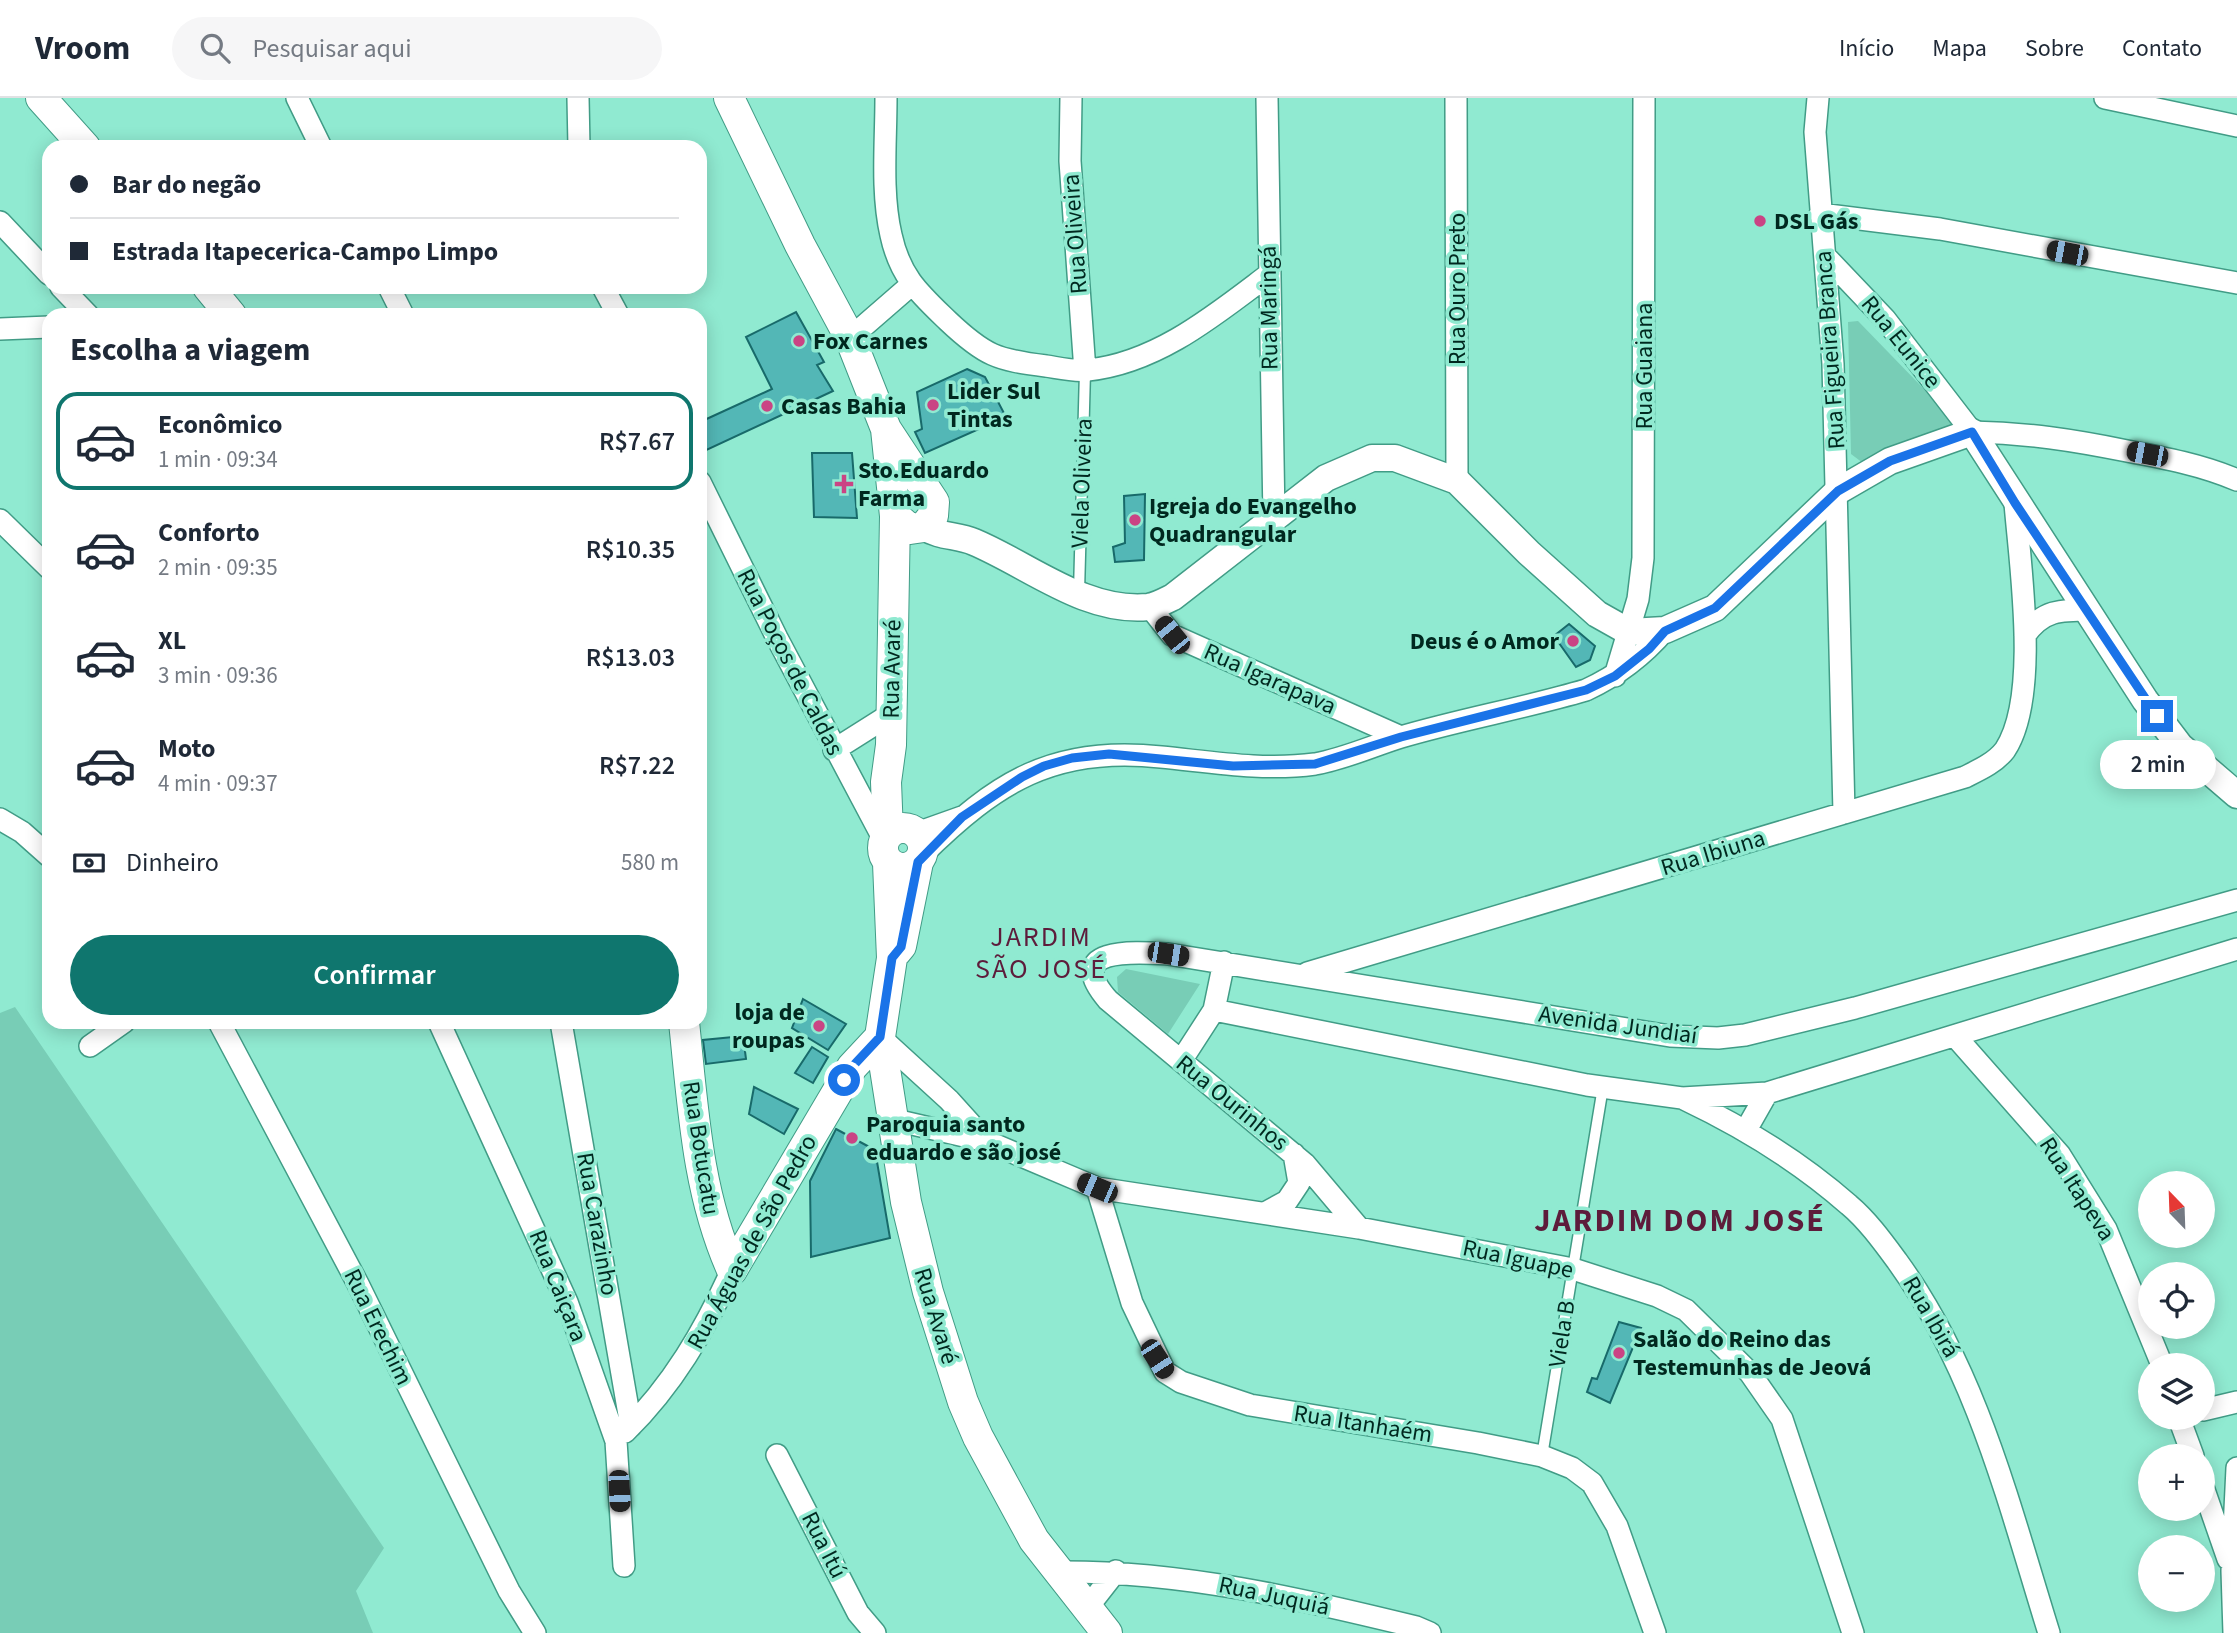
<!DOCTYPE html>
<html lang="pt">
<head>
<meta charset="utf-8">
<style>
	body { margin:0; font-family:"Source Sans 3",sans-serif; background:#f6f6f7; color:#1f2937; height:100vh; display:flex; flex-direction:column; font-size:26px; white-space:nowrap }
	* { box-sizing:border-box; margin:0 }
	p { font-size:23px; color:#747a83 }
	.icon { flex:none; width:38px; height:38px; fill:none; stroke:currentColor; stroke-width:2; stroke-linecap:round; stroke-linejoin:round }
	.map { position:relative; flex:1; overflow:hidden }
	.sheet { position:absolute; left:42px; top:210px; width:665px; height:721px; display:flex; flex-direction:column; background:#fff; border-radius:21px; box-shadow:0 4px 18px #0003 }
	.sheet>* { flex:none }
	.hud { position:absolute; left:42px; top:42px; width:665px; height:154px; border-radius:21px; box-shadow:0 4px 18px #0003; display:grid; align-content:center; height:154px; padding:0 28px; background:#fff }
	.needle { width:46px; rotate:337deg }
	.controls { position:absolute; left:2138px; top:1073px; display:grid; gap:14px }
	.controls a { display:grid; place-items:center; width:77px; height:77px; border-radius:50%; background:#fff; box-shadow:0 4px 18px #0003; font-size:35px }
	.end { position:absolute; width:32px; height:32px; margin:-16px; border:9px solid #1a73e8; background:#fff; box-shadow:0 0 0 4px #fff }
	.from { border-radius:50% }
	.bubble { position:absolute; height:49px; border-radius:24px; background:#fff; box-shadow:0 4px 18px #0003; font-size:23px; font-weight:600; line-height:49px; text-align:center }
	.car { position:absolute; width:21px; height:42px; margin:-21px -10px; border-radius:9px; box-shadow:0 0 5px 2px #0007; background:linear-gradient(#222 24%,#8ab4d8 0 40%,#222 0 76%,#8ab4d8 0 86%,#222 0) }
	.hud b { display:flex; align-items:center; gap:24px; height:66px; font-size:26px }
	.hud b+b { border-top:2px solid #e0e1e3 }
	.hud i { width:18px; height:18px; background:#1f2937 }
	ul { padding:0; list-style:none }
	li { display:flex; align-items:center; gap:21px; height:98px; margin:0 14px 10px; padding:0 14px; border:4px solid transparent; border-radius:21px }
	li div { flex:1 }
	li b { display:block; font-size:26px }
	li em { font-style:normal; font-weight:600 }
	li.selected { border-color:#0f766e }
	li>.icon { width:63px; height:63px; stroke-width:1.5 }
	h2 { padding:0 28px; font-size:32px; line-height:84px }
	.pay { display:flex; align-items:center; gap:18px; height:77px; padding:0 28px; font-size:26px }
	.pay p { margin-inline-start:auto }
	.primary-button { display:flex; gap:14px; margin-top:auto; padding:14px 28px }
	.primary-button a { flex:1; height:80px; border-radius:42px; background:#0f766e; color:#fff; font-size:28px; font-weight:600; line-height:80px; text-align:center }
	header { display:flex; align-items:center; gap:42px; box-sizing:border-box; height:98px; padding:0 35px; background:#fff; border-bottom:2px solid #e0e1e3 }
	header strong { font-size:33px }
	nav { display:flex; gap:38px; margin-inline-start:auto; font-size:24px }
	.search { width:490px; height:63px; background:#f6f6f7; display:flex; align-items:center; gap:18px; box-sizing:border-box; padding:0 24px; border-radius:38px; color:#747a83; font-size:26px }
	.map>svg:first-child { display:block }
	.green { fill:#78cdb6 }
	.building { fill:#53b7b6; stroke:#186a6a; stroke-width:2 }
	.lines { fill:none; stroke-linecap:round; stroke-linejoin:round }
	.service-casing { stroke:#419c86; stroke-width:13 }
	.minor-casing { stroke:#419c86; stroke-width:24 }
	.tertiary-casing { stroke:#419c86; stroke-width:29 }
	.secondary-casing { stroke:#419c86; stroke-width:32 }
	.service { stroke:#fff; stroke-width:10 }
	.minor { stroke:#fff; stroke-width:21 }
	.tertiary { stroke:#fff; stroke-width:26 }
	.secondary { stroke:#fff; stroke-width:30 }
	.route { stroke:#1a73e8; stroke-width:9 }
	.poi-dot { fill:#ca4484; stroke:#90ead1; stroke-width:2.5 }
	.labels { text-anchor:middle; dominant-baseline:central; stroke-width:7; stroke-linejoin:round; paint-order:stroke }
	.poi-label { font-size:24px; font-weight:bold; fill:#00281f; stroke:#90ead1; text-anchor:start }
	.street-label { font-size:24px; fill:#00281f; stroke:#90ead1 }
	.quarter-label { font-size:28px; letter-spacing:2px; fill:#5d1c3b; stroke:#90ead1 }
	.district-label { font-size:32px; font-weight:bold; letter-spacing:2px; fill:#5d1c3b; stroke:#90ead1 }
</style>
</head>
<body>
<header>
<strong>Vroom</strong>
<div class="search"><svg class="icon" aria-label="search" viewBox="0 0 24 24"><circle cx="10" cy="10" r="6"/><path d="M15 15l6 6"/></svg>Pesquisar aqui</div>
<nav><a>Início</a><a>Mapa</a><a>Sobre</a><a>Contato</a></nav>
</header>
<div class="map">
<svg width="2237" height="1535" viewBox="0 0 2237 1535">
	<rect width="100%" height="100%" fill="#90ead1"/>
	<!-- green -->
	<path class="green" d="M 1858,223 L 1953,321 L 1948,331 L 1863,365 L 1851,356 L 1848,224 Z
		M 1126,871 L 1200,886 L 1168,936 L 1118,894 L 1117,879 Z
		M 15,909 L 384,1450 L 356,1493 L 373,1535 L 0,1535 L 0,915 Z"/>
	<!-- building -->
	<path class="building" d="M 796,214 L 824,264 L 817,267 L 833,293 L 700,355 L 700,324 L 772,291 L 746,239 Z
		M 967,271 L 985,279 L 1006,319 L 925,355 L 915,334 L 922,331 L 917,294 Z
		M 812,355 L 852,355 L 857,420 L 814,419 Z
		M 1145,396 L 1144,462 L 1115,464 L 1113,449 L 1125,445 L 1124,398 Z
		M 1569,526 L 1595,548 L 1590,562 L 1576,569 L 1554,538 Z
		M 803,901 L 846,926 L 828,952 L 792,930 Z
		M 743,938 L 746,961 L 706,966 L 703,942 Z
		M 812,949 L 828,959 L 813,985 L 795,975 Z
		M 754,989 L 798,1011 L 784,1036 L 749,1016 Z
		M 836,1031 L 875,1052 L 890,1140 L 811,1159 L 810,1083 Z
		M 1619,1224 L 1641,1230 L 1610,1305 L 1587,1294 L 1592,1280 L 1597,1281 Z"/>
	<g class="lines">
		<defs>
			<path id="service" d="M 1079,494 L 1085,273
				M 1542,1358 L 1603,989"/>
			<path id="minor" d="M 297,0 L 321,49
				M 578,0 L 579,49
				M 886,0 C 886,45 881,94 891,137 C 900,179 920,196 948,223 C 985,258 997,262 1046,268 C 1059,270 1075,274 1088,272 C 1157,265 1215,217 1268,177
				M 1071,0 L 1070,63 L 1085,273
				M 1267,0 L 1274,421
				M 1456,0 L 1457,383
				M 1818,0 L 1815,34 L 1833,266 L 1844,715
				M 2105,0 L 2237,28
				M 1820,116 L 1940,131 L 2237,185
				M 0,124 L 49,176
				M 1826,159 L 1885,221 L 1972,334 C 2027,335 2073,342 2127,353 C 2165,360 2202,367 2237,382
				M 61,189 L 88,217
				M 389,189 L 403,217
				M 603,189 L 618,217
				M 0,231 L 49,229
				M 850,240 L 911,187
				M 700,384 L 777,540 L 884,742
				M 0,422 L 49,470
				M 1150,509 L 1172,537 L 1401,639
				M 2025,537 C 2043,512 2060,512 2089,512
				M 1615,578 L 1638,501 L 1643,460 L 1644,0
				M 834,652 L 891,616
				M 0,721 L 22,734 L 49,758
				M 917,735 L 962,719
				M 922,757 C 996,684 1054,647 1161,659 C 1212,664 1263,673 1315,666 C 1344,661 1372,648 1401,639 C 1462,621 1525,610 1586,592 C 1618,577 1642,559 1665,532
				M 1307,875 L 1965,679 C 1979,672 1995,665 2005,652 C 2040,599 2020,468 2015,405
				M 1214,912 L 1587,987 L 1682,1000 L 1767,995 L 2237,851
				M 219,924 L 358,1186 L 509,1493 L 535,1535
				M 439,924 L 567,1204 L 616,1343 L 624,1468
				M 561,924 L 631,1328
				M 1955,938 L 2060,1057 L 2106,1131 L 2162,1267
				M 880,939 L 949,1002 L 986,1043
				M 90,948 L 124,924
				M 1181,963 L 1214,912 L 1224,864
				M 1684,1001 C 1743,1029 1800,1064 1849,1107 C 1867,1122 1883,1144 1897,1163 C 1977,1273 2009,1407 2049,1535
				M 895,1022 L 986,1043 L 1097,1090 L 1359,1130 L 1573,1171 L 1657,1198 L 1686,1212 L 1750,1275 L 1782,1321 L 1853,1535
				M 1746,1032 L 1767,995
				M 1097,1090 L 1132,1205 L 1165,1274 L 1181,1284 L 1250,1307 L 1478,1345 L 1542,1358 L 1572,1370 L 1592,1385 L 1617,1428 L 1655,1535
				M 1265,1115 L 1287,1103 L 1299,1085 L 1294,1056
				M 1359,1130 L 1305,1066 L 1108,902 C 1061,848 1136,854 1168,856 L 1670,938 L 1718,940 L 1745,937 L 1855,910 L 2237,802
				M 2203,1312 L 2237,1304
				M 2179,1320 L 2193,1358
				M 625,1334 C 673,1287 704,1233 732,1172
				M 777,1357 L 858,1515 L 875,1535
				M 2203,1389 L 2228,1461
				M 1059,1474 C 1182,1473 1298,1500 1416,1529 L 1430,1535
				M 1087,1510 L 1116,1473
				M 2234,1535 L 2232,1473 L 2237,1370"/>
			<path id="tertiary" d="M 924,429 C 940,439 957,437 974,444 C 1029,467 1085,515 1148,509 C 1156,508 1165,503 1173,499 L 1326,380 L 1372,360 L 1395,360 L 1457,383 L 1529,455 L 1597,516 L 1629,534 L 1665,532 L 1715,510 L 1838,393 L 1890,363 L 1972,334 L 2145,602 L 2180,648 L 2237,697"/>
			<path id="secondary" d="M 41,0 L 85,49
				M 729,0 L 800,147 L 850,240 L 886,331 L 934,404 L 933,418 L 924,429 L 910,431 L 895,418 L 886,331
				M 208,189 L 231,217
				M883 750a20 20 0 1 1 40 0a20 20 0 1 1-40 0Z
				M 888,735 L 886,684 L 891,647 L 895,418
				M 888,765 L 892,860 L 880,939 L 906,1104 L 928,1194 L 963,1304 L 978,1339 L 1034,1442 L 1107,1535
				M 896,854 L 901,848 L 918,764
				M 684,924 C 693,1009 697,1094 732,1172
				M 732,1172 L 852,969 L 880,939"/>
		</defs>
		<!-- service casing -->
		<use href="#service" class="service-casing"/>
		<!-- minor casing -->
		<use href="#minor" class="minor-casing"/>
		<!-- tertiary casing -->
		<use href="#tertiary" class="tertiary-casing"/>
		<!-- secondary casing -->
		<use href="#secondary" class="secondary-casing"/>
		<!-- service -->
		<use href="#service" class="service"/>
		<!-- minor -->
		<use href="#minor" class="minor"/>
		<!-- tertiary -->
		<use href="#tertiary" class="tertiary"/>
		<!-- secondary -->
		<use href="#secondary" class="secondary"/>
	</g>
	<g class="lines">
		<!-- route -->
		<path class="route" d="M 844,982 L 852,969 L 880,939 L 892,860 L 901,849 L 918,764 L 962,719 L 1022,679 L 1044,668 L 1072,660 L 1109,656 L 1233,668 L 1315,666 L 1401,639 L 1586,592 L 1615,578 L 1649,551 L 1665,533 L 1715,510 L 1838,393 L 1890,363 L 1972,334 L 2015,405 L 2157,618"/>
	</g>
	<!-- markers -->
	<g class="poi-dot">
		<circle cx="1760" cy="123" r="7"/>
		<circle cx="799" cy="243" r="7"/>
		<circle cx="933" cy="307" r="7"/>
		<circle cx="767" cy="308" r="7"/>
		<path d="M840.5 375.5h7v7h7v7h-7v7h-7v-7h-7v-7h7z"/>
		<circle cx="1135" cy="422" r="7"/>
		<circle cx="1573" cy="543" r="7"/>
		<circle cx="819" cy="928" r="7"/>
		<circle cx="852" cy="1040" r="7"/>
		<circle cx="1619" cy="1255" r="7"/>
	</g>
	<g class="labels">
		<!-- poi labels -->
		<g class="poi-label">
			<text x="1774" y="123">DSL Gás</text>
			<text x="813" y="243">Fox Carnes</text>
			<text x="947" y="293">Lider Sul<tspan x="947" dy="28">Tintas</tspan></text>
			<text x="781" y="308">Casas Bahia</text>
			<text x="858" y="372">Sto.Eduardo<tspan x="858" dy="28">Farma</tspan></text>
			<text x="1149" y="408">Igreja do Evangelho<tspan x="1149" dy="28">Quadrangular</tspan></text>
			<text x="1559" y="543" text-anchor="end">Deus é o Amor</text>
			<text x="805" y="914" text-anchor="end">loja de<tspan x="805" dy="28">roupas</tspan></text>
			<text x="866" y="1026">Paroquia santo<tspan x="866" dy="28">eduardo e são josé</tspan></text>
			<text x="1633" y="1241">Salão do Reino das<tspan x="1633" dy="28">Testemunhas de Jeová</tspan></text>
		</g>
		<!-- street labels -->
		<g class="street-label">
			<text transform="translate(1075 136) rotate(-94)">Rua Oliveira</text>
			<text transform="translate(1457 191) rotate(-90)">Rua Ouro Preto</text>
			<text transform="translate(1269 210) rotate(-91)">Rua Maringá</text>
			<text transform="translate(1901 244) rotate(51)">Rua Eunice</text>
			<text transform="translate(1830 252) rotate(-94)">Rua Figueira Branca</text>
			<text transform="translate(1644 268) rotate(-90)">Rua Guaiana</text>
			<text transform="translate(1082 385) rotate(-88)">Viela Oliveira</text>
			<text transform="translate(790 564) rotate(63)">Rua Poços de Caldas</text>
			<text transform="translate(892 571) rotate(-89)">Rua Avaré</text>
			<text transform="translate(1270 581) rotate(24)">Rua Igarapava</text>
			<text transform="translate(1713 755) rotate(-17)">Rua Ibiuna</text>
			<text transform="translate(1618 927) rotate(8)">Avenida Jundiaí</text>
			<text transform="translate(1232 1005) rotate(39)">Rua Ourinhos</text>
			<text transform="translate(701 1050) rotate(81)">Rua Botucatu</text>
			<text transform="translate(2077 1091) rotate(57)">Rua Itapeva</text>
			<text transform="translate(597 1126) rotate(80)">Rua Carazinho</text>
			<text transform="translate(752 1144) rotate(-61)">Rua Águas de São Pedro</text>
			<text transform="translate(1518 1161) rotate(12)">Rua Iguape</text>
			<text transform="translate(558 1188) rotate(68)">Rua Caiçara</text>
			<text transform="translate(936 1218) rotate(73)">Rua Avaré</text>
			<text transform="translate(1931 1219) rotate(60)">Rua Ibirá</text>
			<text transform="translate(378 1229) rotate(64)">Rua Erechim</text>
			<text transform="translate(1562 1236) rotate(-81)">Viela B</text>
			<text transform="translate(1363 1326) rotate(9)">Rua Itanhaém</text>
			<text transform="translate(824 1447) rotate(63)">Rua Itú</text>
			<text transform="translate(1274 1498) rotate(12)">Rua Juquiá</text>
		</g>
		<!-- quarter labels -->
		<g class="quarter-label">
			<text x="1041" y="839">JARDIM<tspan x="1041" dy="32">SÃO JOSÉ</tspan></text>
		</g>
		<!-- district labels -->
		<g class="district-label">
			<text x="1680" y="1123">JARDIM DOM JOSÉ</text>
		</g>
	</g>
</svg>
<div class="controls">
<a><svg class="needle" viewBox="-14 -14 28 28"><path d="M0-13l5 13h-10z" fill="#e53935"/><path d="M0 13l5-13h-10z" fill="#747a83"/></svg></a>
<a><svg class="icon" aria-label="locate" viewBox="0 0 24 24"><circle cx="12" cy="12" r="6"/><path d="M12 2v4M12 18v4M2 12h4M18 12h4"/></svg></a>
<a><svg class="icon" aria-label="layers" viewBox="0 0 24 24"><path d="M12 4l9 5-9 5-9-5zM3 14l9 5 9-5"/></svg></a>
<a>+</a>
<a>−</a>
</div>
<i class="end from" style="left:844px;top:982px"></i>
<i class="end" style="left:2157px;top:618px"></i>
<div class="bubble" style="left:2100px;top:642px;width:116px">2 min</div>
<i class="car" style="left:2067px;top:155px;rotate:281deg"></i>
<i class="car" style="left:2147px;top:356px;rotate:281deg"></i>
<i class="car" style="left:1172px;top:537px;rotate:321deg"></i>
<i class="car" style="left:1168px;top:856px;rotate:99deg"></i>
<i class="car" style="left:1097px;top:1090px;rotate:293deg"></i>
<i class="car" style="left:1157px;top:1261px;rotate:147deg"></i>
<i class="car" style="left:619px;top:1393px;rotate:177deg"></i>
<div class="hud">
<b><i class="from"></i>Bar do negão</b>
<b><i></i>Estrada Itapecerica-Campo Limpo</b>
</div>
<section class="sheet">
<h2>Escolha a viagem</h2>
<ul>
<li class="selected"><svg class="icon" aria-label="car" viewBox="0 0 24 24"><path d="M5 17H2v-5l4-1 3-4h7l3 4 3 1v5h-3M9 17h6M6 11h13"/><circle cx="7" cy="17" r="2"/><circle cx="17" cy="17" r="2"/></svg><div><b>Econômico</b><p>1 min · 09:34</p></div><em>R$7.67</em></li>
<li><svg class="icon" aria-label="car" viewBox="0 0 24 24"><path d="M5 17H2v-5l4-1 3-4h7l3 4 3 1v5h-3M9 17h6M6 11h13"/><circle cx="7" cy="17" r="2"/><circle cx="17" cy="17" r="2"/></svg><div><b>Conforto</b><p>2 min · 09:35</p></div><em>R$10.35</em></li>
<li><svg class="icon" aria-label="car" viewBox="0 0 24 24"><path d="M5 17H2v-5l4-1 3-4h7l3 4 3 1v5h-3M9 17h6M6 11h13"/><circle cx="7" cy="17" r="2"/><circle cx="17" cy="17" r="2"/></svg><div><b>XL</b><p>3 min · 09:36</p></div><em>R$13.03</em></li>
<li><svg class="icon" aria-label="car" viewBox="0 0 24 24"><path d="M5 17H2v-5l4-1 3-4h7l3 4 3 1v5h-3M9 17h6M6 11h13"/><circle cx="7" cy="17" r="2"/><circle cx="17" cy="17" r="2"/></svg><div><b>Moto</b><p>4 min · 09:37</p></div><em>R$7.22</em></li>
</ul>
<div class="pay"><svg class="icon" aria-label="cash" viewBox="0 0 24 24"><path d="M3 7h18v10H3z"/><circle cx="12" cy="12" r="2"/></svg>Dinheiro<p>580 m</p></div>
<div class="primary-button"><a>Confirmar</a></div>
</section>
</div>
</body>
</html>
